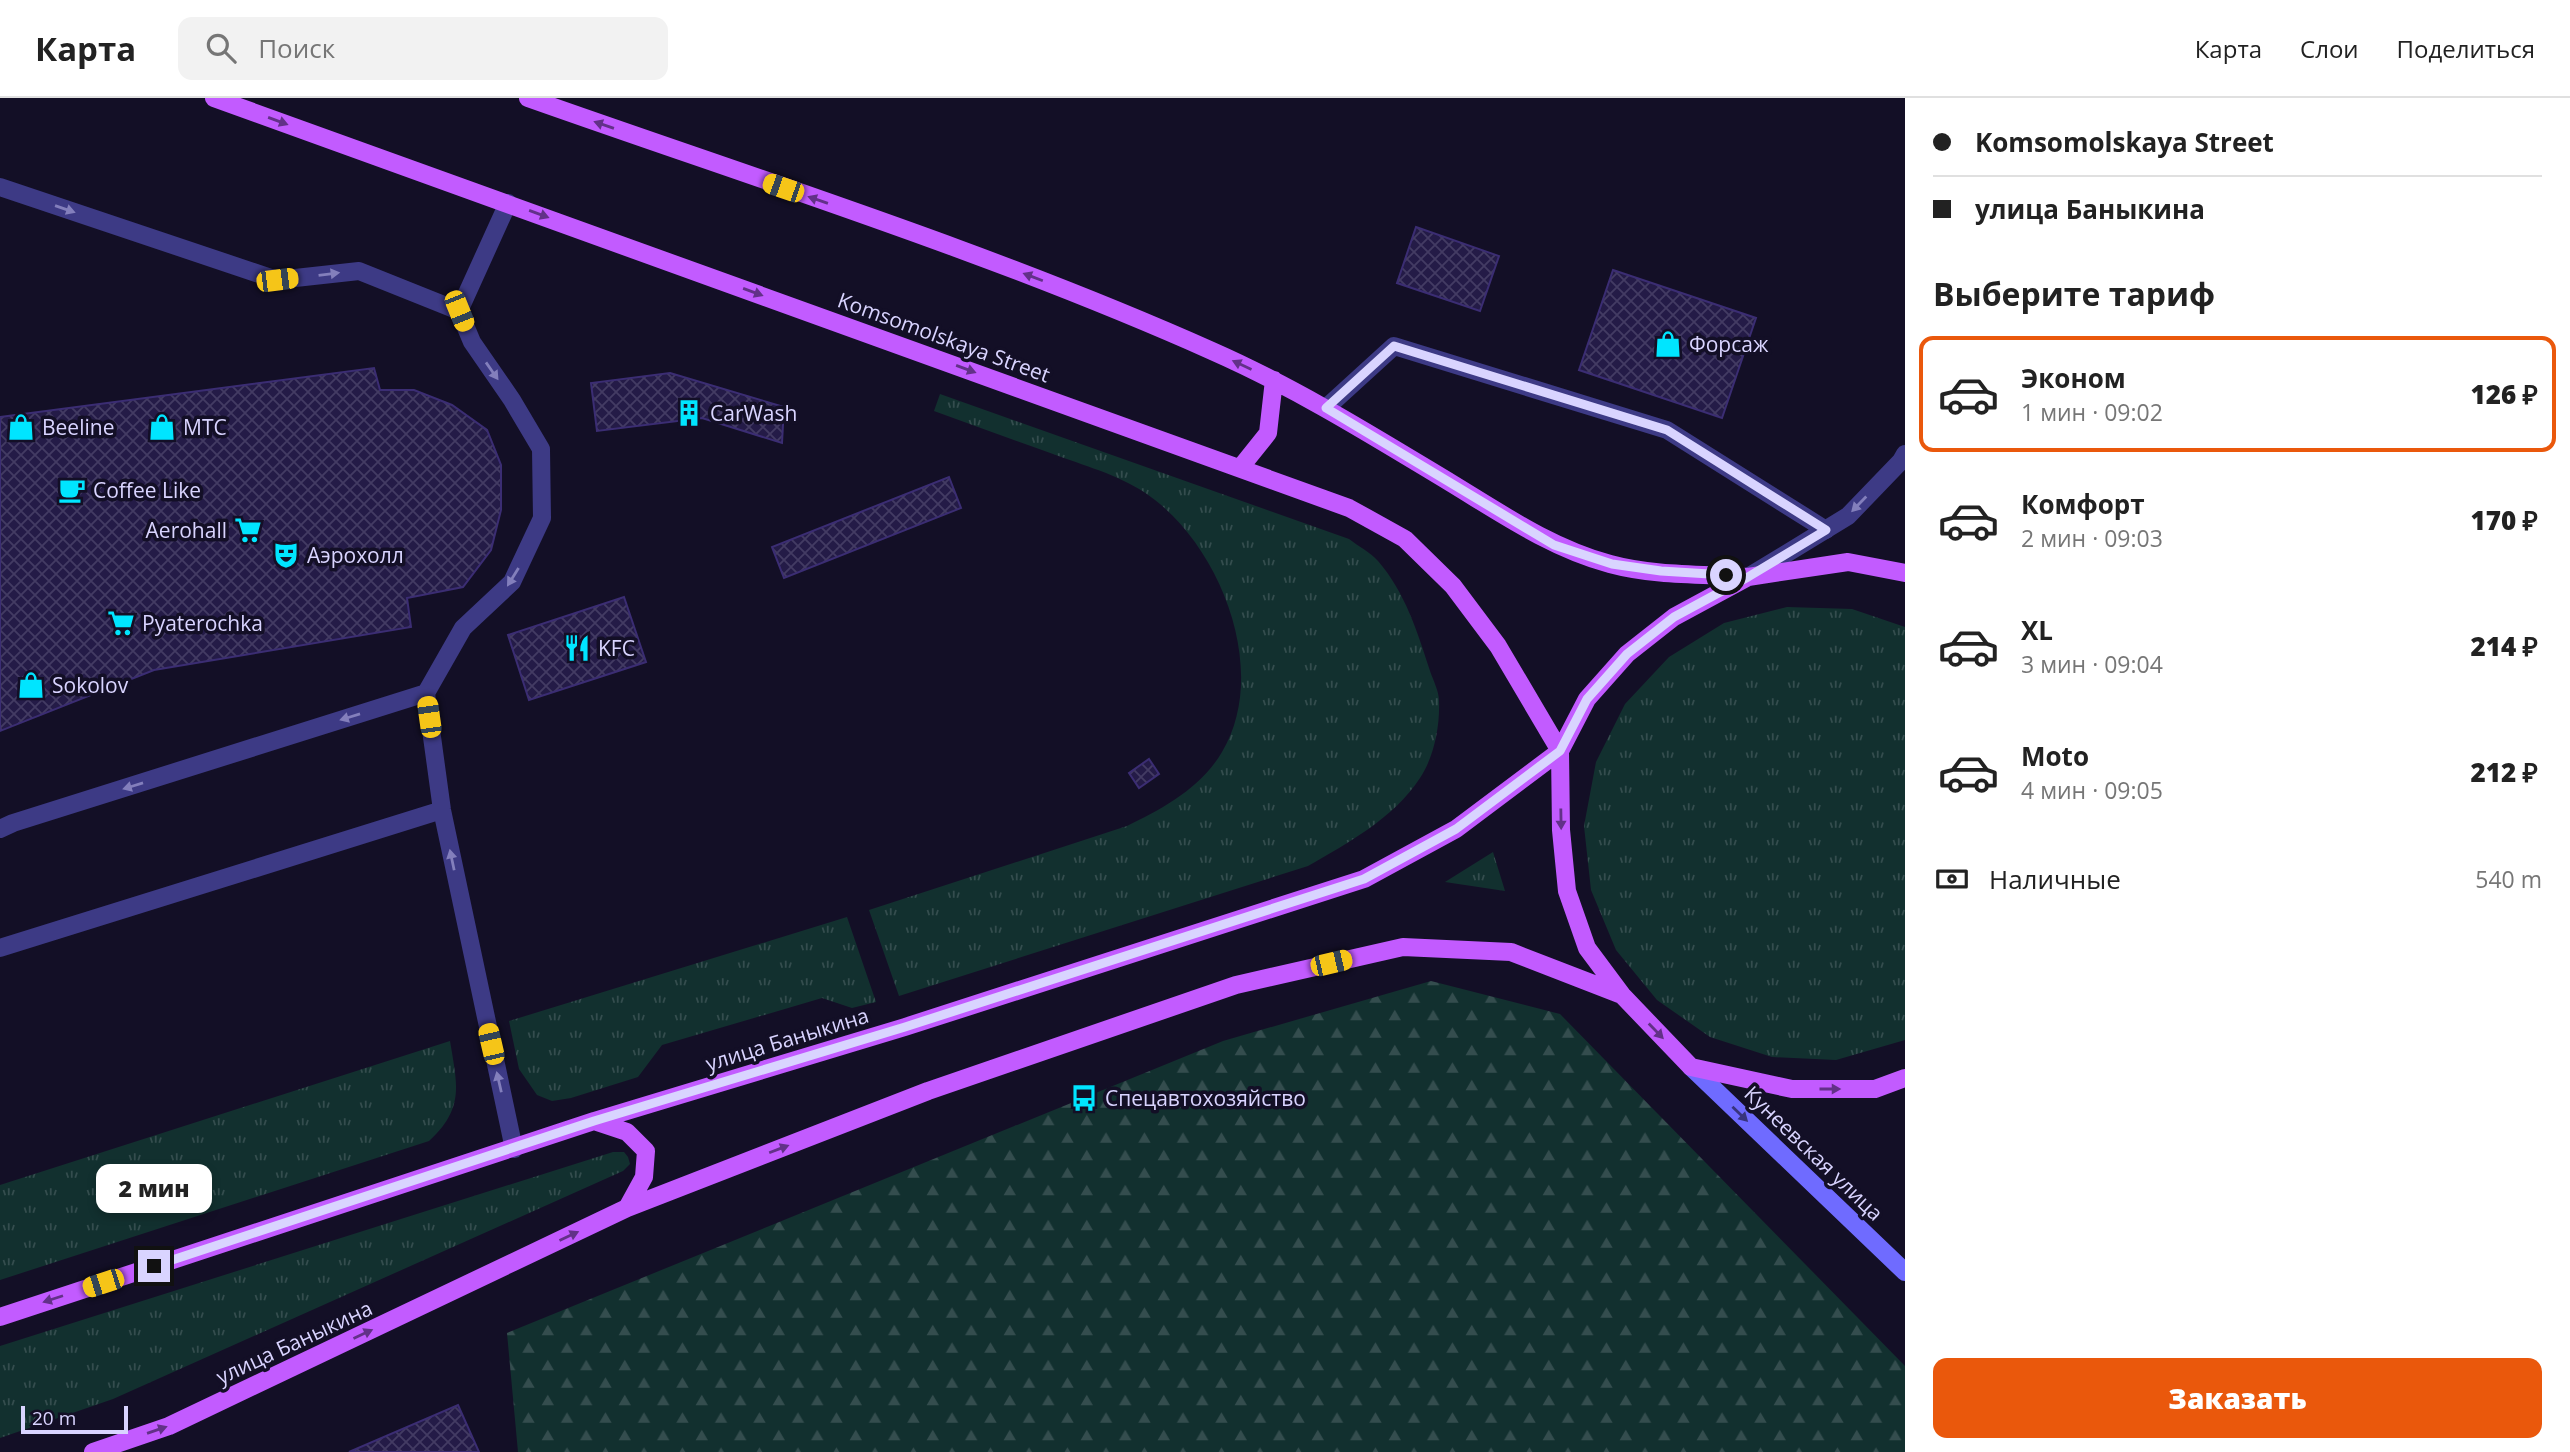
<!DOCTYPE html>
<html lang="ru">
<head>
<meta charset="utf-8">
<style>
	body { margin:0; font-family:"Open Sans",sans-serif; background:#f2f2f2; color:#222; height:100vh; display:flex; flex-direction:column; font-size:26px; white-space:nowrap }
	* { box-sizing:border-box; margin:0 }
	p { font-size:23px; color:#767676 }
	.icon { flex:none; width:38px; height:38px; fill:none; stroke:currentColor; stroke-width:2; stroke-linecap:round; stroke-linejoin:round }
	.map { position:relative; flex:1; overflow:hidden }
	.side { display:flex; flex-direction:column; background:#fff; width:665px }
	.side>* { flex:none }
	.hud { display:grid; align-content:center; height:154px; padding:0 28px; background:#fff }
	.scale { position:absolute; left:21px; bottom:18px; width:107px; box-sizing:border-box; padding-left:7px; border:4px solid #d9d4ff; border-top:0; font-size:19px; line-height:24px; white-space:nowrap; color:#d9d4ff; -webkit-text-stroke:5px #130f26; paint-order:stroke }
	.end { position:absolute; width:32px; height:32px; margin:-16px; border:9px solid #d9d4ff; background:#111; box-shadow:0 0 0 4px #111 }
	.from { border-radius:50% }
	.bubble { position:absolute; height:49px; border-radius:14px; background:#fff; box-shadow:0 4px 10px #0003; font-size:23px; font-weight:800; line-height:49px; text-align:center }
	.car { position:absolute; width:21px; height:42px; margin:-21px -10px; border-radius:9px; box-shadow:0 0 5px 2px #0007; background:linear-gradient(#f5c518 24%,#345 0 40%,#f5c518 0 76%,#345 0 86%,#f5c518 0) }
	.hud b { display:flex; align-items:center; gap:24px; height:66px; font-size:26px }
	.hud b+b { border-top:2px solid #e0e0e0 }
	.hud i { width:18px; height:18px; background:#222 }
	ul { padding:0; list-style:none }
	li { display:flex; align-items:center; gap:21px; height:116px; margin:0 14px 10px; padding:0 14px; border:4px solid transparent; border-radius:14px }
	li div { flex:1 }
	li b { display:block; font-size:26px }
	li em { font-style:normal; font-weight:800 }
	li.on { border-color:#ea580c }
	li>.icon { width:63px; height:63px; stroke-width:1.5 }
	h2 { padding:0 28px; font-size:32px; line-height:84px }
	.pay { display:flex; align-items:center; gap:18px; height:77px; padding:0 28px; font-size:26px }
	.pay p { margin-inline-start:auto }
	.cta { display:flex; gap:14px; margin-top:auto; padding:14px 28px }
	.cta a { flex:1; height:80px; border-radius:14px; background:#ea580c; color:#fff; font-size:28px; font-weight:800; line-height:80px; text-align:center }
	header { display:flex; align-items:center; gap:42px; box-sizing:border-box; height:98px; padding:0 35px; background:#fff; border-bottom:2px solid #e0e0e0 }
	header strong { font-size:33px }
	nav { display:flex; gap:38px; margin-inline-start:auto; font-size:24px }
	.search { width:490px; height:63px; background:#f2f2f2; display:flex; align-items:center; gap:18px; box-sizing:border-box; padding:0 24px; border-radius:14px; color:#767676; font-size:26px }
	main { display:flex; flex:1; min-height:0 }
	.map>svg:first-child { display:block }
	.grass { fill:url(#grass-tufts) }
	.forest { fill:url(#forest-firs) }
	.building { fill:url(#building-cross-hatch); stroke:#3b2d73; stroke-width:2 }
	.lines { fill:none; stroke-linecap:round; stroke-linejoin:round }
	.service { stroke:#3d3a85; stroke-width:18 }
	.tertiary { stroke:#3d3a85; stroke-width:18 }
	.secondary { stroke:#6f6bff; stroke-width:18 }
	.primary { stroke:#c25bff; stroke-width:18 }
	.oneway { fill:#623188 }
	.oneway2 { fill:#837fbc }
	.oneway3 { fill:#38347d }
	.route { stroke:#d9d4ff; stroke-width:9 }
	.labels { text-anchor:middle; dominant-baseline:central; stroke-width:7; stroke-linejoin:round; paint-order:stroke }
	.street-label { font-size:21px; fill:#d9d4ff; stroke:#130f26 }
	.poi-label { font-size:21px; fill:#d9d4ff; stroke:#130f26; text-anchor:start }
</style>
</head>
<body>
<header>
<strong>Карта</strong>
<div class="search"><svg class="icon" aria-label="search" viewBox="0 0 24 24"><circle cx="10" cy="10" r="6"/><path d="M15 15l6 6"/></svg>Поиск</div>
<nav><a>Карта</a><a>Слои</a><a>Поделиться</a></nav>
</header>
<main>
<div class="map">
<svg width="1905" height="1354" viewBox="0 0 1905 1354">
	<defs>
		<pattern id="grass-tufts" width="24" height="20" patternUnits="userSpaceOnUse" patternTransform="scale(1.75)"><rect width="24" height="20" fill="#12302f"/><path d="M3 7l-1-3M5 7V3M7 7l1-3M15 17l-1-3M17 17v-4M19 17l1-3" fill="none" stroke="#344d4e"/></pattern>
		<pattern id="forest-firs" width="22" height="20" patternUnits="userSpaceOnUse" patternTransform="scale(1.75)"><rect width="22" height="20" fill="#12302f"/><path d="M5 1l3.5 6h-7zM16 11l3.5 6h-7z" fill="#344d4e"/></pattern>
		<pattern id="building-cross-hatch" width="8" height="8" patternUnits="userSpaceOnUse" patternTransform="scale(1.75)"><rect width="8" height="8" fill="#241b47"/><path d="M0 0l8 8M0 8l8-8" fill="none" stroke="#433b63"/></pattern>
	</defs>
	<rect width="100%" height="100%" fill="#130f26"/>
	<!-- grass -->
	<path class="grass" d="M 940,296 L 1349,441 C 1358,448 1370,454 1378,463 C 1405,494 1418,535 1430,573 C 1433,582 1439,593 1439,603 C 1440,628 1434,659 1420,680 C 1394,720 1348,745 1308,768 L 899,898 L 869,812 L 1127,728 C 1162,711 1201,690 1222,654 C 1269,575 1223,455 1155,402 C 1129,381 1095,371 1064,360 C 1020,344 977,329 934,313 Z
		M 1787,509 L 1852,511 L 1905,529 L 1905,942 L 1836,962 L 1772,959 L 1710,939 L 1657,902 L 1616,852 L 1591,792 L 1584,728 L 1596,664 L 1625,606 L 1669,559 L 1724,525 Z
		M 1493,754 L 1505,793 L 1445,784 Z
		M 847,819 L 876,904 L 852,910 L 822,900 L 662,947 L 638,979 L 571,1000 L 552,1003 L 537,997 L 519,971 L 509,923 Z
		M 450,943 C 457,986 465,1010 429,1043 L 0,1182 L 0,1087 Z
		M 613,1054 L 624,1054 L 628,1059 L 630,1066 L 623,1073 L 113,1301 L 0,1340 L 0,1248 Z"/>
	<!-- forest -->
	<path class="forest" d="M 1431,883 L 1560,916 L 1905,1268 L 1905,1354 L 518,1354 L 507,1235 L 1223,943 Z"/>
	<!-- building -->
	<path class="building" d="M 1416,129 L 1499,158 L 1480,213 L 1397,185 Z
		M 1613,172 L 1756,220 L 1722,320 L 1579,272 Z
		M 374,270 L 380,292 L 414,292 L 452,307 L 487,332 L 501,367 L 501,412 L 491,452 L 463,489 L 407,500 L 411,529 L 154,572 L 0,633 L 0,319 Z
		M 670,275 L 784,309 L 782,345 L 702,320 L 597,333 L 591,285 Z
		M 949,379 L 961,410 L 784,480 L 772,449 Z
		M 624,499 L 646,564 L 529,602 L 508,537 Z
		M 1149,661 L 1159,676 L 1139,690 L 1129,675 Z
		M 458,1307 L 479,1354 L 349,1354 Z"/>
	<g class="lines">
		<!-- service -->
		<path class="service" d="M 0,89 L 277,182 L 359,173 L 459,213 L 472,244 L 512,302 L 541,351 L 542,420 L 512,484 L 463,530 L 426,595 L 13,725 L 0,731
			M 459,213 L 508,105
			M 1326,310 L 1394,248 L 1667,332 L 1826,432
			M 426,595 L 442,712 L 514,1051
			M 0,850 L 442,712"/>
		<!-- tertiary -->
		<path class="tertiary" d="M 1748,479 L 1848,418 L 1901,363 L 1905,356"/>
		<!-- secondary -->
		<path class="secondary" d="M 1691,969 L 1905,1174"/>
		<!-- primary -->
		<path class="primary" d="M 214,0 L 1349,410 L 1405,441 L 1453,488 L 1498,548 L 1560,653
			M 528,0 C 757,81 990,154 1212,253 C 1296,290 1373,338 1451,385 C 1502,416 1551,450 1610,466 C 1654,478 1703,476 1748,479
			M 1240,370 L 1268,335 L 1274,282
			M 1905,475 L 1848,464 L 1748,479 L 1674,519 L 1627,556 L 1587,601 L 1560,653 L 1561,732 L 1567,793 L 1587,850 L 1622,897 L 1691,969 L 1792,991 L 1875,991 L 1905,980
			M 594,1023 L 627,1034 L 646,1053 L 644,1079 L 627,1110
			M 0,1219 L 594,1023 L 905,929 L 1364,781 L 1456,731 L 1560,653
			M 93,1354 L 169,1328 L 627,1110 L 928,993 L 1236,887 L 1403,849 L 1511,854 L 1622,897"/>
	</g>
	<!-- one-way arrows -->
	<defs><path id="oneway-solid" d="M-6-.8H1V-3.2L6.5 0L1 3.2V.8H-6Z" transform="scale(1.75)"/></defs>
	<g class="oneway">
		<use href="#oneway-solid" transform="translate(278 23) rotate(20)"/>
		<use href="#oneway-solid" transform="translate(604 27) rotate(-161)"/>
		<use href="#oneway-solid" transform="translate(818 102) rotate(-161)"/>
		<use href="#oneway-solid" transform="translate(539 116) rotate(20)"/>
		<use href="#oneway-solid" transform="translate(1033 179) rotate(-159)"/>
		<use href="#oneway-solid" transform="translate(753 194) rotate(20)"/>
		<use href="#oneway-solid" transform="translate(1242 267) rotate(-155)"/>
		<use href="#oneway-solid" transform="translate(966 271) rotate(20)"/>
		<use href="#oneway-solid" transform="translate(1561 721) rotate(89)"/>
		<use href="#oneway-solid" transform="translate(1656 933) rotate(46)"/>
		<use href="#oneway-solid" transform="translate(1830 991)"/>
		<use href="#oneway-solid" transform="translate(779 1051) rotate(-21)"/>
		<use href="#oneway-solid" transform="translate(569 1138) rotate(-25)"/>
		<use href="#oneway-solid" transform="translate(53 1201) rotate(162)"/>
		<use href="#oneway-solid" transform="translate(363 1236) rotate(-25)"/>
		<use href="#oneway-solid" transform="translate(157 1332) rotate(-19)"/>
	</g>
	<g class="oneway2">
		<use href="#oneway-solid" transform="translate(65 111) rotate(19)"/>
		<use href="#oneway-solid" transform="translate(329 176) rotate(-7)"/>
		<use href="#oneway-solid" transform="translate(492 273) rotate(55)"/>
		<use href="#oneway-solid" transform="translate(1859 406) rotate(134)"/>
		<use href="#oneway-solid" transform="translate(513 479) rotate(122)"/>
		<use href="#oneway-solid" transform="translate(350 619) rotate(163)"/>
		<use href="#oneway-solid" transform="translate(133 688) rotate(163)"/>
		<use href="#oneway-solid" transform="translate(452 762) rotate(-102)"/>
		<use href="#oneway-solid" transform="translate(499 984) rotate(-103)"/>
	</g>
	<use class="oneway3" href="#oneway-solid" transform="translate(1740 1016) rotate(44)"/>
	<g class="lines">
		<!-- route -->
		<path class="route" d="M 154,1168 L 594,1023 L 905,929 L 1364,781 L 1456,731 L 1560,653 L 1587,601 L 1627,556 L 1674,519 L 1748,479 L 1826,432 L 1667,332 L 1394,248 L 1326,310 L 1554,447 L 1612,466 L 1661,473 L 1726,477"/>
	</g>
	<!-- icons -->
	<defs>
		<symbol id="shop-bare" viewBox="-9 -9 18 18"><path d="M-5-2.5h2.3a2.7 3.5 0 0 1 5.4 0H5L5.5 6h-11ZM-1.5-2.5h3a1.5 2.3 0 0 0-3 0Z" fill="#00e5ff" stroke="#130f26" stroke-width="2.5" paint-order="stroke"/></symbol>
		<symbol id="building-bare" viewBox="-9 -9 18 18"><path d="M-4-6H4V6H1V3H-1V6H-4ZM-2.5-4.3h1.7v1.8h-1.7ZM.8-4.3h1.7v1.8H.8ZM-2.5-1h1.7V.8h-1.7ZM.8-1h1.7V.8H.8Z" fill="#00e5ff" stroke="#130f26" stroke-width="2.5" paint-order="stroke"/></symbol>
		<symbol id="cafe-bare" viewBox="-9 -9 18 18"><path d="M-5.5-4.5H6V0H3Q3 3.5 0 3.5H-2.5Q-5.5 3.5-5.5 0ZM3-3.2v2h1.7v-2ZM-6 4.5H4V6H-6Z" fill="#00e5ff" stroke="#130f26" stroke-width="2.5" paint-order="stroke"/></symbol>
		<symbol id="supermarket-bare" viewBox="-9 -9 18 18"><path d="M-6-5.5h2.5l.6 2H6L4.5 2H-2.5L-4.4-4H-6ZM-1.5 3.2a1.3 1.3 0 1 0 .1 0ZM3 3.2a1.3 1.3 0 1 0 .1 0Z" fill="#00e5ff" stroke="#130f26" stroke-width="2.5" paint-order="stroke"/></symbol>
		<symbol id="theatre-bare" viewBox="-9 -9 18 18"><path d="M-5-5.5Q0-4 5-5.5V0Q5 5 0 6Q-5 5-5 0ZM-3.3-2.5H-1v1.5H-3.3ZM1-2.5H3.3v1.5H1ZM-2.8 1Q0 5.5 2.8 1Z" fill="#00e5ff" stroke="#130f26" stroke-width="2.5" paint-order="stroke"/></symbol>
		<symbol id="restaurant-bare" viewBox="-9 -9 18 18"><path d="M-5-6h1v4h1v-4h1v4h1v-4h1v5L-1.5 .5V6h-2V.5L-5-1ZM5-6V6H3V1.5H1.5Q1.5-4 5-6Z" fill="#00e5ff" stroke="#130f26" stroke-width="2.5" paint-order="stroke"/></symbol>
		<symbol id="bus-bare" viewBox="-9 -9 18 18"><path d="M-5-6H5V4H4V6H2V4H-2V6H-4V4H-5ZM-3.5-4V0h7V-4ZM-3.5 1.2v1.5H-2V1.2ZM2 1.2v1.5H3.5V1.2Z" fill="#00e5ff" stroke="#130f26" stroke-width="2.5" paint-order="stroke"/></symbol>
	</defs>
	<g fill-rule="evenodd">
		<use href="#shop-bare" x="1649" y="227" width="38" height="38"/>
		<use href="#building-bare" x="670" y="296" width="38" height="38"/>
		<use href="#shop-bare" x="2" y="310" width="38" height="38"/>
		<use href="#shop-bare" x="143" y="310" width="38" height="38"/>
		<use href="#cafe-bare" x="53" y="373" width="38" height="38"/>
		<use href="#supermarket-bare" x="229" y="413" width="38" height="38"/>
		<use href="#theatre-bare" x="267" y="438" width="38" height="38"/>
		<use href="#supermarket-bare" x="102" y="506" width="38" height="38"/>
		<use href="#restaurant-bare" x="558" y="531" width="38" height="38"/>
		<use href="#shop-bare" x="12" y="568" width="38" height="38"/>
		<use href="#bus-bare" x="1065" y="981" width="38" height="38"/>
	</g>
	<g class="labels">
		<!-- street labels -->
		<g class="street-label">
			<text transform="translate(944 239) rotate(20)">Komsomolskaya Street</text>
			<text transform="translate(787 941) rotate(-17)">улица Баныкина</text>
			<text transform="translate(1814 1055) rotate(44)">Кунеевская улица</text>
			<text transform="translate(294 1244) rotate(-25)">улица Баныкина</text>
		</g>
		<!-- poi labels -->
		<g class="poi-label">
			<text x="1689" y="246">Форсаж</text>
			<text x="710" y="315">CarWash</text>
			<text x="42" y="329">Beeline</text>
			<text x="183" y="329">МТС</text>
			<text x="93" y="392">Coffee Like</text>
			<text x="227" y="432" text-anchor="end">Aerohall</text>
			<text x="307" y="457">Аэрохолл</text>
			<text x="142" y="525">Pyaterochka</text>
			<text x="598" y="550">KFC</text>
			<text x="52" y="587">Sokolov</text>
			<text x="1105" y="1000">Спецавтохозяйство</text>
		</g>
	</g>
</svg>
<div class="scale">20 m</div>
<i class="end from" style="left:1726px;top:477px"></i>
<i class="end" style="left:154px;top:1168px"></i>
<div class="bubble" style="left:96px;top:1066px;width:116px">2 мин</div>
<i class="car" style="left:783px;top:90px;rotate:289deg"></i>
<i class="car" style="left:277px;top:182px;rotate:83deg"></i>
<i class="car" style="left:459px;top:213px;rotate:158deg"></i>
<i class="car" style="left:429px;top:619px;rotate:352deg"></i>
<i class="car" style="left:1331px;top:865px;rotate:77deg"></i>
<i class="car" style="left:491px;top:946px;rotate:347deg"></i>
<i class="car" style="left:103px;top:1185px;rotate:252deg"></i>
</div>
<section class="side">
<div class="hud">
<b><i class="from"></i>Komsomolskaya Street</b>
<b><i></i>улица Баныкина</b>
</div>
<h2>Выберите тариф</h2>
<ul>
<li class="on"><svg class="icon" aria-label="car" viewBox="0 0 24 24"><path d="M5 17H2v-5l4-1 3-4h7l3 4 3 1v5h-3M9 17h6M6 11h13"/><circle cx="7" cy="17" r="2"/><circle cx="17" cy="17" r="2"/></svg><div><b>Эконом</b><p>1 мин · 09:02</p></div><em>126 ₽</em></li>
<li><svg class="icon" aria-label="car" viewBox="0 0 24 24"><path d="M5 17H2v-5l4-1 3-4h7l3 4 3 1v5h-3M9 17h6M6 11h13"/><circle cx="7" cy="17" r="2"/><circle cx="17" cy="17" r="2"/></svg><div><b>Комфорт</b><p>2 мин · 09:03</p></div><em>170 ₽</em></li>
<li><svg class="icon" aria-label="car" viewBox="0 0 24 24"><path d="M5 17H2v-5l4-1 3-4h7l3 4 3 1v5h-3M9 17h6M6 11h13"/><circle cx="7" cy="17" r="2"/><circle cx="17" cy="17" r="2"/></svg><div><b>XL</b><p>3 мин · 09:04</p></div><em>214 ₽</em></li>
<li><svg class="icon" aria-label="car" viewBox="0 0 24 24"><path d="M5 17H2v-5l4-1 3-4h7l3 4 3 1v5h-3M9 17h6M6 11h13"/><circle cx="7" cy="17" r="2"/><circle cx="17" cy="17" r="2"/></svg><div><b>Moto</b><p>4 мин · 09:05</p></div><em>212 ₽</em></li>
</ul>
<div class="pay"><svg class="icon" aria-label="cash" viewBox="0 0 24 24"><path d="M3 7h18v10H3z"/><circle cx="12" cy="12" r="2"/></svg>Наличные<p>540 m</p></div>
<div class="cta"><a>Заказать</a></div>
</section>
</main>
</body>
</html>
